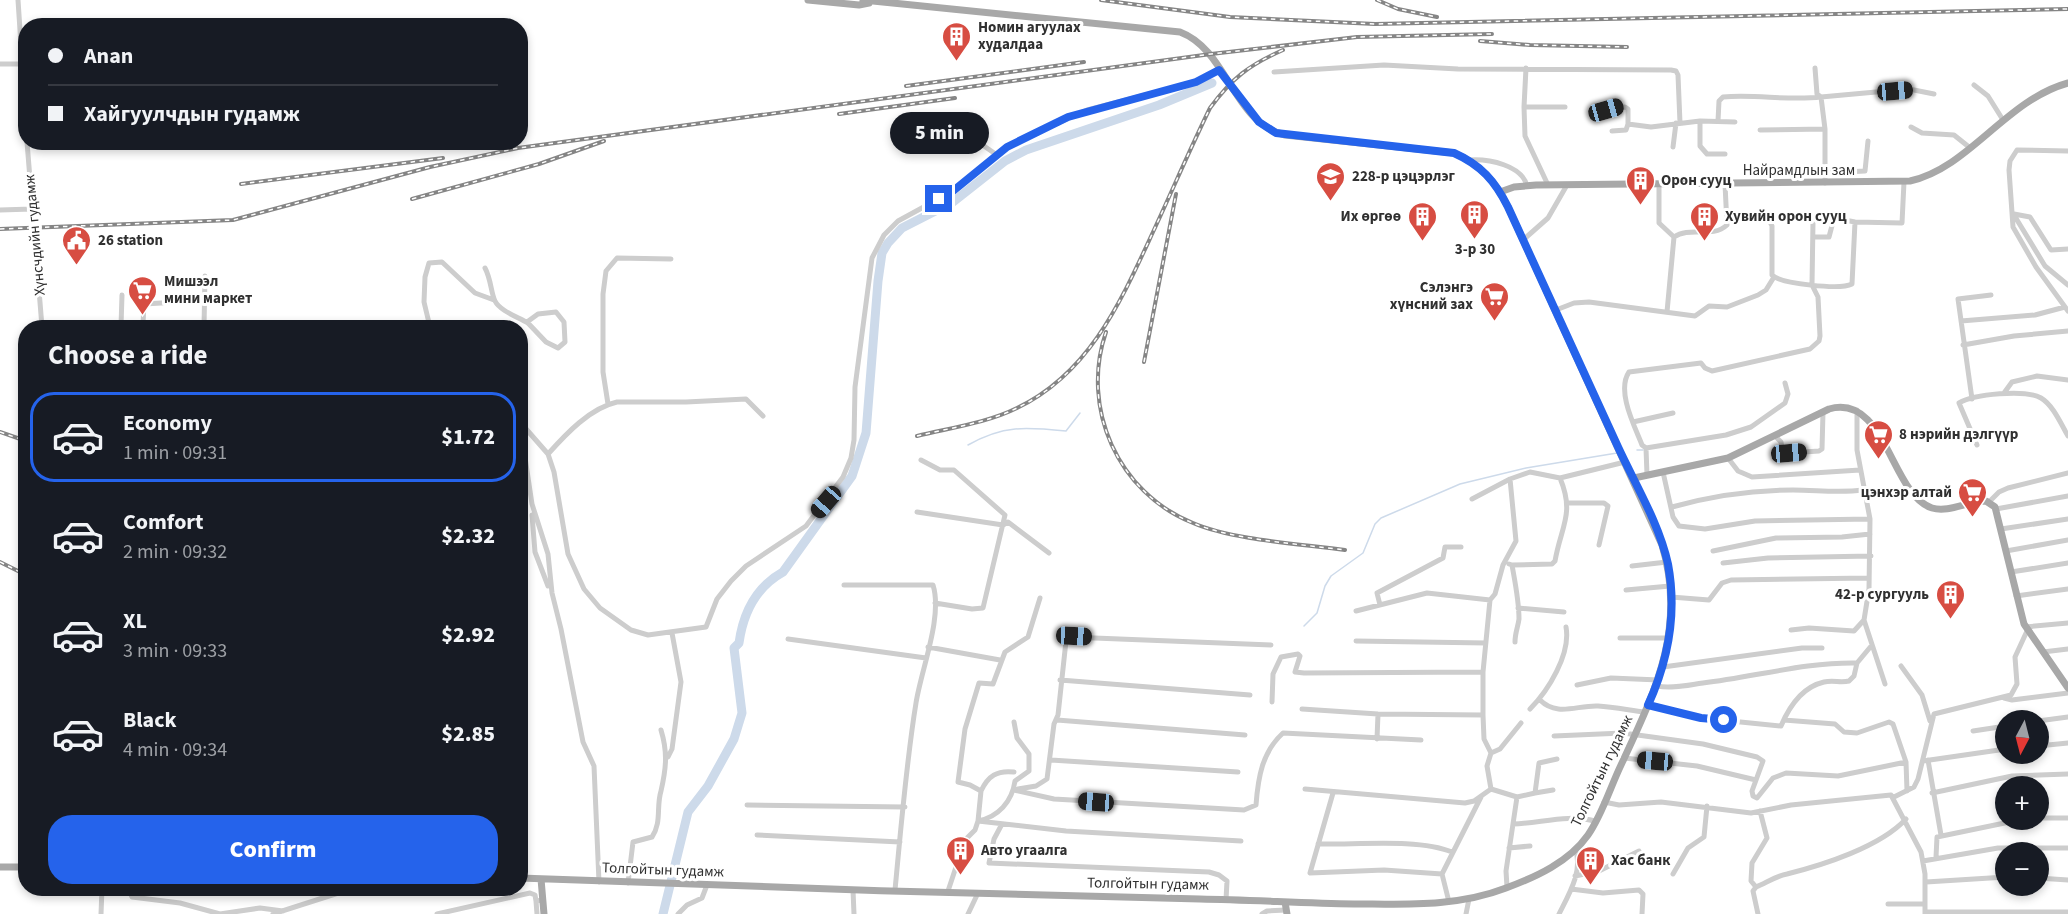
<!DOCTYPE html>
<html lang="en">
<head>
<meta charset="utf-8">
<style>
	body { margin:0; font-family:"Source Sans 3",sans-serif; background:#242831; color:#f1f3f6; height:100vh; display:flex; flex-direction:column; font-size:22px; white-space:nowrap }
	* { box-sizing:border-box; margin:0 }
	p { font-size:20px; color:#9ea1a6 }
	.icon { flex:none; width:33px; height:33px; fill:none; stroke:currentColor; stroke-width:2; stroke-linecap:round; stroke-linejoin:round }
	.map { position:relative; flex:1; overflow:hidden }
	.panel { position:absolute; left:18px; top:320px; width:510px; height:576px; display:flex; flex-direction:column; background:#171b24; border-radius:24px; box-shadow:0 3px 9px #0003 }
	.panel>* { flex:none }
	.guide { position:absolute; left:18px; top:18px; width:510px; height:132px; border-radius:24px; box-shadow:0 3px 9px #0003; display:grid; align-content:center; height:132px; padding:0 30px; background:#171b24 }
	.needle { width:39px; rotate:187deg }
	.tools { position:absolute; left:1995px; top:710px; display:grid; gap:12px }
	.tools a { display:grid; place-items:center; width:54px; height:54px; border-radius:50%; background:#171b24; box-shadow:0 3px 9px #0003; font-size:30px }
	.end { position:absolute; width:27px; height:27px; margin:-14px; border:8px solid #2563eb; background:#fff; box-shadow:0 0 0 3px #fff }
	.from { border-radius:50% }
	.bubble { position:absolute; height:42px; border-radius:21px; background:#171b24; box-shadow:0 3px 9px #0003; font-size:20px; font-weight:800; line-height:42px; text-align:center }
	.car { position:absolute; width:18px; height:36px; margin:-18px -9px; border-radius:8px; box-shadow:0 0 4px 2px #0007; background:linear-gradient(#222 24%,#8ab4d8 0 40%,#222 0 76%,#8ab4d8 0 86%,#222 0) }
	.guide b { display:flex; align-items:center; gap:21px; height:57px; font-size:22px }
	.guide b+b { border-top:2px solid #363941 }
	.guide i { width:15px; height:15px; background:#f1f3f6 }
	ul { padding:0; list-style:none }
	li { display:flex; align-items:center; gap:18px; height:90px; margin:0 12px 9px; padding:0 18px; border:3px solid transparent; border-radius:24px }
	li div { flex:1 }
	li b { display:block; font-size:22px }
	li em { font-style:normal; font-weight:800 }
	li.current { border-color:#2563eb }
	li>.icon { width:54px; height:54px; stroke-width:1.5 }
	h2 { padding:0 30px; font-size:27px; line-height:72px }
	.primary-button { display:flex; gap:12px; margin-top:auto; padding:12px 30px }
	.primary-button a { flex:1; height:69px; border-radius:24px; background:#2563eb; color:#fff; font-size:24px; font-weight:800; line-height:69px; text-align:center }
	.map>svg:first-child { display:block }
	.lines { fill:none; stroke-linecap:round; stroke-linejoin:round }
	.stream { stroke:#cddaea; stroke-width:1.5 }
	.river { stroke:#cddaea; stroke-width:9 }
	.minor { stroke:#cdcdcd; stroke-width:5 }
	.major { stroke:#a8a8a8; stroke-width:7 }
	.rail-casing { stroke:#858585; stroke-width:4 }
	.rail { stroke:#fff; stroke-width:1.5; stroke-dasharray:4.5; stroke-linecap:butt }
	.route { stroke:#2563eb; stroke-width:8 }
	.labels { text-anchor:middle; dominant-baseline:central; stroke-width:6; stroke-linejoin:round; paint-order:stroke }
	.poi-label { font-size:15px; font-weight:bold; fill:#303030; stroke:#fff; text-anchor:start }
	.street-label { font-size:15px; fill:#303030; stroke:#fff }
</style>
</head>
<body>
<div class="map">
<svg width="2068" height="914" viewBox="0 0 2068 914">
	<rect width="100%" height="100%" fill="#fff"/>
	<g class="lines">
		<!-- stream -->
		<path class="stream" d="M 968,445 C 1003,425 1026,427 1066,431 L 1080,413
			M 1637,450 L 1643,450
			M 1304,626 L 1317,613 L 1325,586 L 1331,576 L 1363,553 L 1375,524 L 1381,518 L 1460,484 L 1526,468 L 1617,453"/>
		<!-- river -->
		<path class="river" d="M 663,914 L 688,812 L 708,786 L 734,739 L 742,713 L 734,648 L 739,643 C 743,614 756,587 783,572 L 852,476 L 866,433 L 878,281 L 882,253 L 888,243 L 902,228 L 953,202 L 1005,161 L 1026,150 L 1159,105 L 1212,83"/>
		<!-- minor -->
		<path class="minor" d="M 18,0 L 26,120
			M 0,64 L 21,64
			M 1274,72 L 1384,65 L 1458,69 L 1671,70 L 1676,71 L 1678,75 L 1680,123
			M 1974,85 L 1988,96 L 2003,120
			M 1524,107 L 1526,68
			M 1606,110 L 1625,107 L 1628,109 L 1628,124 L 1651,127 L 1700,121 L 1735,122
			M 1700,121 L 1700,146 L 1707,154 L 1725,154
			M 1718,121 L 1719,101 L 1723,97 C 1756,94 1788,101 1821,97 L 1817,94 L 1815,68
			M 1911,127 L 1922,133 L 1954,135 L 1969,147
			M 1760,130 L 1825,129
			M 1612,131 L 1626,130 L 1628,124
			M 27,142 L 42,327
			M 903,145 L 968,135 L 997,155
			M 1673,147 L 1676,123
			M 2068,151 L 2017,150 L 2010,161 L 2009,170 L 2013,227 L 2036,267 L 2068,311
			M 1470,160 C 1489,159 1522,165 1527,186
			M 1825,173 L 1865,171 L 1868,141
			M 1825,183 L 1825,129 L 1821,97 L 1909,89 L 1934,94
			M 1659,184 L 1659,223 L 1674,237
			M 1548,185 L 1525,136 L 1524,107 L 1565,107
			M 0,210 L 32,209
			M 2014,214 L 2030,217 L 2051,250 L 2068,249
			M 1727,215 L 1769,220 L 1772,226 L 1772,275 C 1781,284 1840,290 1852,284 L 1855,222
			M 2014,215 L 2045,266 L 2068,285
			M 1813,237 L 1829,237 L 1834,218 L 1855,222 L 1902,223 L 1904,182
			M 1523,240 L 1548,218 L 1567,185
			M 485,268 C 491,279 491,293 495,301 C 500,311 518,317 528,323
			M 1556,310 L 1574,303 L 1589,302 L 1695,316 L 1709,306 L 1727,307 L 1758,295 L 1766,290 L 1774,277
			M 556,312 L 564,322 L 565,342 L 558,348 L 546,342 L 527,322 L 538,314 Z
			M 1667,312 L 1674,237 C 1690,226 1712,239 1727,225 L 1725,184
			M 1961,321 L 2035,315 L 2065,307
			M 121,325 L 143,324 L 144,304 L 179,302
			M 121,326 L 122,295
			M 204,327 L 205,276
			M 430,327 L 424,302 L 425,277 L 429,263 L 442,262 L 475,293 L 494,300
			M 1963,345 L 2014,336 L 2068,331
			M 2004,393 L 2012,382 L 2037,376 L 2068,380
			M 1972,399 L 1958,299 L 1991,295
			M 608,404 L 603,372 L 603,294 L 606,271 L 617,258 L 671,259
			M 1857,410 L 1857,450 L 1870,519 L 1869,589 L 1864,620 L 1885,684
			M 520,422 L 548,454 L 554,472 L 568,554 L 584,589 L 600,608 L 631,630 L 648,635 L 706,627 L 717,599 L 731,581 L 746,566 L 806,526 L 843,477 L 851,458 L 854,440 L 855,387 L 872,258 L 884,235 L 898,221 L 953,191 L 1007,146 L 1087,110 L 1196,82 L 1219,70
			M 1633,422 L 1673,413
			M 520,424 L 532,504 L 548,554 L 552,593 L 561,629 L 583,742 L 594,766 L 599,882
			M 1775,436 L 1781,442 L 1782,449 L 1789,453 L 1819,451 L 1822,449 L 1823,412
			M 1977,445 L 1959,403 C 1974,394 2025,389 2041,398 C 2053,405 2061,424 2068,436
			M 1646,448 L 1726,435 L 1751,427 L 1785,403 L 1788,394 L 1785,383
			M 548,454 C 566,434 590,408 617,402 L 686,402 L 746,399 L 763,416
			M 1728,458 L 1738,471 L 1752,477 L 1860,470
			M 921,460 L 940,470 L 954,470 L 1005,515 L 983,608 L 972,609 L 935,603
			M 1663,472 L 1673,517 L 1679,526 L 1705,529 L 1755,521 L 1870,519
			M 1647,475 L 1646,448 L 1642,445 C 1635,427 1616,391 1629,372 L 1701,363 L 1705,368 L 1712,371 L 1810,349 L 1819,341 L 1820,336 L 1818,297 L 1812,285 L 1813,222
			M 1560,478 L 1625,462
			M 1472,499 L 1510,479
			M 1989,502 L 1999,492 L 2008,488 L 2068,473
			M 1568,503 L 1604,503 L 1608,506 L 1599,545
			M 1672,507 C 1711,496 1752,490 1793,490 C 1817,490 1839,493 1863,490
			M 1996,509 L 2068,496
			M 917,512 L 1003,525 L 1008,522 L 1049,553
			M 532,515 L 535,552 L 548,586
			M 2001,529 L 2068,519
			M 1713,551 L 1776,538 L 1842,537 L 1870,534
			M 2006,551 L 2068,540
			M 1723,563 L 1768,558 L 1871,556
			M 1509,564 L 1512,565 C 1515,582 1519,601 1519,619 C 1518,627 1515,633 1515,642
			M 1632,566 L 1667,562
			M 2011,572 L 2068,563
			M 844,585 L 933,585 C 943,617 921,670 916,703 C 906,764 901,828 895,890
			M 1626,590 L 1670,586
			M 2016,596 L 2068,589
			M 1671,597 L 1709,600 L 1722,583 L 1731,580 L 1869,578
			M 1040,598 L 1028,637 L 1005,652 L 993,684 L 979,683 L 965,729 L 958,782 L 970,785 L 981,791 L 978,821 L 1066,831 L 1241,841
			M 1380,605 L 1377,593 L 1443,558 L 1445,547 L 1461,547
			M 1518,608 L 1564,612
			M 1356,611 L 1427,593 L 1490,600
			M 2025,627 L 2068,623
			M 1791,630 L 1809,628 L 1854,631 L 1864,620
			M 1620,638 L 1669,638
			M 788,639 L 926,658
			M 1356,641 L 1486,643
			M 928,647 L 1000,660
			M 2043,652 L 2068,649
			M 1901,666 L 1922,695 L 1930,721
			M 1663,667 L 1802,648 L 1822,648
			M 1060,680 L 1250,695
			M 1577,685 L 1611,678 L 1659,680
			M 1657,686 C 1672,689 1688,685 1703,683 C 1755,677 1805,662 1857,663
			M 2004,698 L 2012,700 L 2068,693
			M 1540,700 C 1557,717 1577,705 1598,706 C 1613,707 1629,710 1645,712
			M 1272,702 L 1273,674 L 1281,657 L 1298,654 L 1300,656 L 1295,672 L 1304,673 L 1483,672
			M 1648,705 L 1701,718 L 1781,726 C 1789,707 1802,687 1824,682 C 1833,680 1841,683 1849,681 L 1854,676 L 1857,663 L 1872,645
			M 1302,709 L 1378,714 L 1483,715
			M 1530,709 C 1548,691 1571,654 1566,627
			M 1057,720 L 1245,735
			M 1784,720 L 1835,724 L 1844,732 L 1857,733 L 1889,722 L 1893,724 L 1906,762 L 1907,791
			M 2038,721 L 2068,717
			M 1973,731 L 2006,726
			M 1554,736 L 1623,733 L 1703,744 L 1757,757 L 1763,761 L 1752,791 L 1753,796 L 1757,798 L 1773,778 L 1786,773 L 1838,776 L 1906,762
			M 1377,739 L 1378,714
			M 2038,746 L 2068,743
			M 1491,753 L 1500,749 L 1521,723
			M 668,757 L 672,749 L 681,682 L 672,633
			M 1624,758 L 1697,766 L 1756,780
			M 1051,760 L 1238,772
			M 1928,760 L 1941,835
			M 1923,761 L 2006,749
			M 1018,789 L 1036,786 L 1047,779 L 1054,724 L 1058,715 L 1066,641 L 1069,637 L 1271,645
			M 1305,789 L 1465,803 L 1474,801 L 1491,789
			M 1014,790 L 1054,799 L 1244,810 L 1256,805 C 1258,778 1262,752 1283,733 L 1421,740
			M 981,791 C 988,776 997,770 1014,772
			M 1333,793 L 1310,873 L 1384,870 L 1442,874
			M 1535,793 L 1553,790
			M 1932,793 L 2012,776 L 2068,774
			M 1517,797 L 1535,793 L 1539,763 L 1557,759
			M 1894,797 L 1914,787 L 1918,779 L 1934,714 L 2011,695 L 2017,684 L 2015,657 L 2027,631
			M 1604,802 L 1619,805 L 1661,802 L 1751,813 L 1791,805 L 1891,795 L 1921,852 L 1925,874 L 1925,914
			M 747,805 L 905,807
			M 2038,818 L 2068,818
			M 1002,824 L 994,839 L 989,863 L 1209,872 L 1219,875 L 1227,881 L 1226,900
			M 1513,824 C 1541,823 1568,814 1595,821
			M 757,835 L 900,842
			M 1318,844 C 1355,845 1419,838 1452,852
			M 1509,848 L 1530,846
			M 1936,857 L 1937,837 L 2024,819
			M 1923,861 L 1998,848 L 2068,848
			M 1673,874 L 1688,848 L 1704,837 L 1707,806
			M 1575,876 L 1599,871 L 1639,851
			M 2038,878 L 2068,880
			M 1926,882 L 2006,877
			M 628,883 L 633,842 L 652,837 C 662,822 656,807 661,791 C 666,769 668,753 661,730
			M 1507,887 L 1506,871 L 1517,797 L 1491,789 L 1487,766 L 1491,753 L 1484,739 L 1483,715 L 1483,672 L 1490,600 L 1495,594 L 1503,565 L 1516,541 L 1510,479 L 1530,472 L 1560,478 C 1575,514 1561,526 1555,561 L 1552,564 L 1512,565
			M 1756,887 L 1751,881 L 1752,863 L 1767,838 L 1760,811
			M 128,888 L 132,897 L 180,903 L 220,914 L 260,908 L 283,911
			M 1571,889 L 1603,893 L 1639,890 L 1643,894 L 1642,914
			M 853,890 L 854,914
			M 948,891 L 965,840 L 975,830 L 978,821 C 998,817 1012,802 1015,781 L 1029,771 L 1029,754 L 1017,738 L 1014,722
			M 536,901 L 537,914
			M 1449,902 L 1442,874 L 1481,797
			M 1888,904 L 1925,904
			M 1925,912 L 2068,912
			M 101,914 L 102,888
			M 273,914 L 354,888
			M 437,914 L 530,893 L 535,895 L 536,901 L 543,900
			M 678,914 L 687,905 L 702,898 L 707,885
			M 968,914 L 978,893
			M 1262,914 L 1267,911 L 1286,910
			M 1466,914 L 1469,899
			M 1559,914 C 1568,896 1584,870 1575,849
			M 1758,914 L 1753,891 L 1756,887 C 1766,883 1776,876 1787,874 C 1823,865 1880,847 1906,819"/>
		<!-- major -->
		<path class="major" d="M 808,0 L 859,5 L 869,3
			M 1500,192 L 1514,187 L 1536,185 L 1910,181 C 1969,168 2006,100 2068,83
			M 1634,478 L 1728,458 L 1829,409 C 1886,393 1891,495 1932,508 C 1949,513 1968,501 1986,501 L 1995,507 L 2024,624 L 2068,688
			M 0,867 L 26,867
			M 520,878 C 747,887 973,894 1200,899 C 1251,900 1303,903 1354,904 C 1406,904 1457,907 1506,888 C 1536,877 1569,862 1588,835 C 1602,815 1610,788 1621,765 C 1655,692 1687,628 1662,545 L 1508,207 C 1495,181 1481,165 1454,153 L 1285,135 C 1233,123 1228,50 1180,32 L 863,0
			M 541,879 L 544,914
			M 1285,902 L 1287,914"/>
		<defs>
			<path id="rail" d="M 1101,0 L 1230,17 L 1375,24 L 2068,9
				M 1377,0 L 1398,9 L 1437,17
				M 1480,41 L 1530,45 L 1627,47
				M 906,86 L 1084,62
				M 839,114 L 955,98
				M 241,184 L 443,158
				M 412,199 L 539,164 L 604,141
				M 0,229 L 233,220 L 430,167 L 518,148 L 1211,54 L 1357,37 L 1492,34
				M 1106,332 C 1080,408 1118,493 1193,523 C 1232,540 1301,544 1345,550
				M 1144,362 L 1176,194
				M 0,432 L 26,441
				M 917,436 C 949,428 987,423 1017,408 C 1090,373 1121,301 1153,232 C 1172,191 1190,149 1210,108 C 1232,78 1249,65 1283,50
				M 0,562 L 26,575"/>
		</defs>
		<!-- rail casing -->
		<use href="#rail" class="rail-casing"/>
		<!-- rail -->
		<use href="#rail" class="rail"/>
	</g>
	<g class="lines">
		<!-- route -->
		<path class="route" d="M 939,199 L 953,191 L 1007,147 L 1068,117 L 1196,82 L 1219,70 L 1259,122 L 1276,133 L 1454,153 C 1481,165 1495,181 1508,207 C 1544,287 1582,367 1618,447 C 1635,484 1659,523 1668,564 C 1677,612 1668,661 1648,705 L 1701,718 L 1724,720"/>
	</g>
	<!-- icons -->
	<defs>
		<symbol id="building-pin" viewBox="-11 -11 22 30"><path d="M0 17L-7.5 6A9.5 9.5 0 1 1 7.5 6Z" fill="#d74d42" stroke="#fff"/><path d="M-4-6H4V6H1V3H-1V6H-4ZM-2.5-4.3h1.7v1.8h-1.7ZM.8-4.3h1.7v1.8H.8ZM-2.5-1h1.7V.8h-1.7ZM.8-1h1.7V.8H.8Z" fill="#fff"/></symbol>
		<symbol id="school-pin" viewBox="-11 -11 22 30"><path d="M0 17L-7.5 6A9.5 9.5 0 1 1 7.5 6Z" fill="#d74d42" stroke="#fff"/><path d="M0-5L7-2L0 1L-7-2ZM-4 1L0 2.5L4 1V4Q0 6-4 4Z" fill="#fff"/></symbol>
		<symbol id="civic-pin" viewBox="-11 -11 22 30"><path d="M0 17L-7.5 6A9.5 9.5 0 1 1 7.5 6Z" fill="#d74d42" stroke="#fff"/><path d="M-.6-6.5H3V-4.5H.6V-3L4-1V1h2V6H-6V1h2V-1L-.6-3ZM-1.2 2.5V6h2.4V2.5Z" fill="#fff"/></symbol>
		<symbol id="supermarket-pin" viewBox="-11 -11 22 30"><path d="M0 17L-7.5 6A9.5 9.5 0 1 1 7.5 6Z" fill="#d74d42" stroke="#fff"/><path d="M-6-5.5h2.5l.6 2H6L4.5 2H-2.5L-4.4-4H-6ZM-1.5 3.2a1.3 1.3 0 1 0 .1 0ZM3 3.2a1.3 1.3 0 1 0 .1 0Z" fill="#fff"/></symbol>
	</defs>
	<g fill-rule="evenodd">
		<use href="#building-pin" x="940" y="20" width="33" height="45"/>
		<use href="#school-pin" x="1314" y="160" width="33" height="45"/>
		<use href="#building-pin" x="1624" y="164" width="33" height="45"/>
		<use href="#building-pin" x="1458" y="198" width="33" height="45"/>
		<use href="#building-pin" x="1406" y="200" width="33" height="45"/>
		<use href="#building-pin" x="1688" y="200" width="33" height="45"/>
		<use href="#civic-pin" x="60" y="224" width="33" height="45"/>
		<use href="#supermarket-pin" x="126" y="274" width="33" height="45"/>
		<use href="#supermarket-pin" x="1478" y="280" width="33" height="45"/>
		<use href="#supermarket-pin" x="1862" y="418" width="33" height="45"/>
		<use href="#supermarket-pin" x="1956" y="476" width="33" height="45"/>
		<use href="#building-pin" x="1934" y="578" width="33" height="45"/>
		<use href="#building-pin" x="944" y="834" width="33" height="45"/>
		<use href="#building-pin" x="1574" y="844" width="33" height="45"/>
	</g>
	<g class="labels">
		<!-- poi labels -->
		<g class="poi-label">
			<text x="978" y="27">Номин агуулах<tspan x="978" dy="17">худалдаа</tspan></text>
			<text x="1352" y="176">228-р цэцэрлэг</text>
			<text x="1661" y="180">Орон сууц</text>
			<text x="1401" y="216" text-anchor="end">Их өргөө</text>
			<text x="1725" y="216">Хувийн орон сууц</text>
			<text x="98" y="240">26 station</text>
			<text x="1475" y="249" text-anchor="middle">3-р 30</text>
			<text x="164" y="281">Мишээл<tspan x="164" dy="17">мини маркет</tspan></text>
			<text x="1473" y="287" text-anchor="end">Сэлэнгэ<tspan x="1473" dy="17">хүнсний зах</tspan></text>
			<text x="1899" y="434">8 нэрийн дэлгүүр</text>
			<text x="1952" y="492" text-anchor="end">цэнхэр алтай</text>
			<text x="1929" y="594" text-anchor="end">42-p сургууль</text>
			<text x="981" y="850">Авто угаалга</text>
			<text x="1611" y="860">Хас банк</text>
		</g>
		<!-- street labels -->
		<g class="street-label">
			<text x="1799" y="170">Найрамдлын зам</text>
			<text transform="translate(35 235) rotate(-95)">Хүнсчдийн гудамж</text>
			<text transform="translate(1602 771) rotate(-64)">Толгойтын гудамж</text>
			<text transform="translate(663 870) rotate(2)">Толгойтын гудамж</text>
			<text transform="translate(1148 884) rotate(1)">Толгойтын гудамж</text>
		</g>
	</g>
</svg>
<div class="tools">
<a><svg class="needle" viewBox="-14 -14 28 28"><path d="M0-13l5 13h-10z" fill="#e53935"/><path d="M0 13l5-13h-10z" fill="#9ea1a6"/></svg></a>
<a>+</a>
<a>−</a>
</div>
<i class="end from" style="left:1724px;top:720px"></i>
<i class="end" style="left:939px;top:199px"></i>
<div class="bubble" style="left:890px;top:112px;width:99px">5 min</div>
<i class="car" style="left:1895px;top:91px;rotate:85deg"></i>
<i class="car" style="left:1606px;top:110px;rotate:74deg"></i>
<i class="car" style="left:1789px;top:453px;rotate:85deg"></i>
<i class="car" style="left:826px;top:502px;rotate:221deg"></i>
<i class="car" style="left:1074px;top:636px;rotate:93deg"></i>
<i class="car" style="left:1655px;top:761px;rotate:275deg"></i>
<i class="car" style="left:1096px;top:802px;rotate:274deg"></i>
<div class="guide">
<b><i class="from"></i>Anan</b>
<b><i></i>Хайгуулчдын гудамж</b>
</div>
<section class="panel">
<h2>Choose a ride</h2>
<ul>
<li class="current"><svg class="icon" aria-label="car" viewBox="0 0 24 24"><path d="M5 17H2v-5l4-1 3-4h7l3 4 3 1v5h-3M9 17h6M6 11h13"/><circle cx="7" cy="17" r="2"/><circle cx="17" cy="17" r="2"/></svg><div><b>Economy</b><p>1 min · 09:31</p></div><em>$1.72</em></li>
<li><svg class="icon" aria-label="car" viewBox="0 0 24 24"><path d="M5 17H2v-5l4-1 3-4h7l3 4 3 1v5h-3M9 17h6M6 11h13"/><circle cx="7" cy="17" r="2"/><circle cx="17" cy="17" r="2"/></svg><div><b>Comfort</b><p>2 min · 09:32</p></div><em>$2.32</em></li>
<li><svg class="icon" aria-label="car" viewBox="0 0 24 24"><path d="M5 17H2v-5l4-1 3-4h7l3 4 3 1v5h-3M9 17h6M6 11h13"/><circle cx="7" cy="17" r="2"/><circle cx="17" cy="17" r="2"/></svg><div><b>XL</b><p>3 min · 09:33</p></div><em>$2.92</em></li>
<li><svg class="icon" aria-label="car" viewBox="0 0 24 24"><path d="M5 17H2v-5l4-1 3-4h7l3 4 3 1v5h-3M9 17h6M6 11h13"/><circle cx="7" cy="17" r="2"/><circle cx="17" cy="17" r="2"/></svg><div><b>Black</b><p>4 min · 09:34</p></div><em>$2.85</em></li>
</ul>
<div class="primary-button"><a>Confirm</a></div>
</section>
</div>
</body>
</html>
